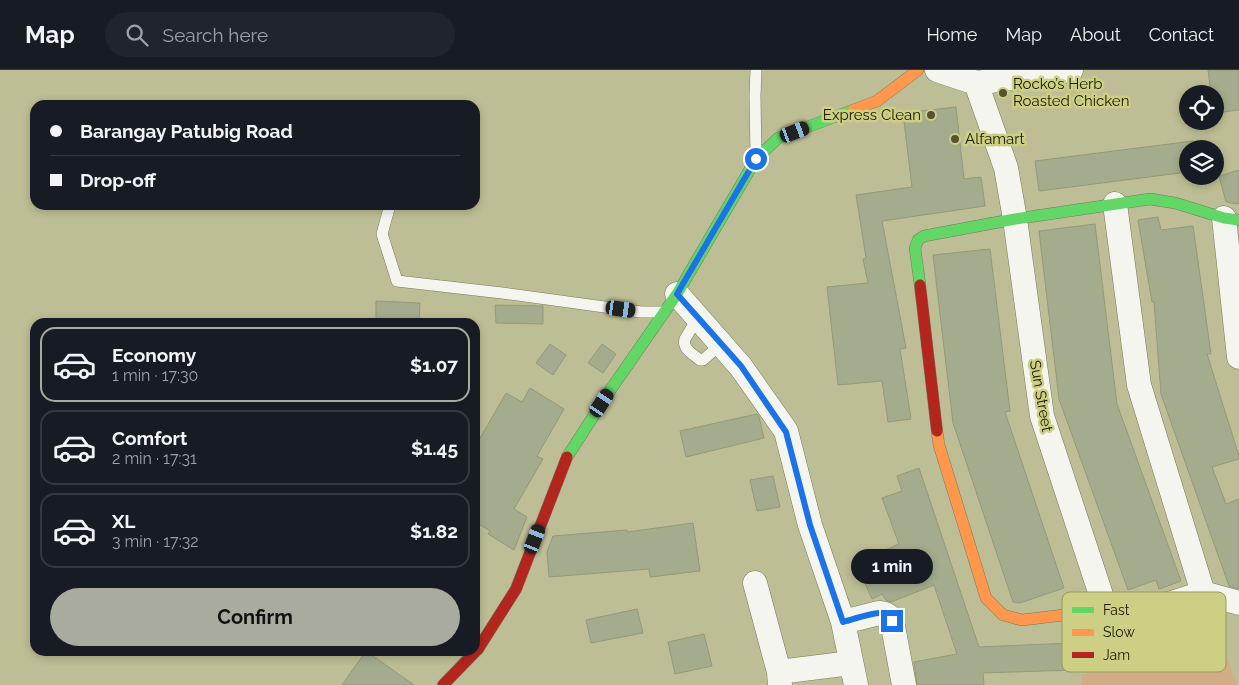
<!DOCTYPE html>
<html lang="en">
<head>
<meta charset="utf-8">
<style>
	body { margin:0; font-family:Raleway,sans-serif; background:#20242c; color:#f1f3f6; height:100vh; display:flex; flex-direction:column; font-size:19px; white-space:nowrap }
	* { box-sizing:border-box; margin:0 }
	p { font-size:16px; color:#9ea1a6 }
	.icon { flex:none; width:28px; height:28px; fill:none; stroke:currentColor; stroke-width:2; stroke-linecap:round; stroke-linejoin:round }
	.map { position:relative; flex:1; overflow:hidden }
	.side { position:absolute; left:30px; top:248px; width:450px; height:338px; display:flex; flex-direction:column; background:#171b24; border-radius:15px; box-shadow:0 2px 8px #0003 }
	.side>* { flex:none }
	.hud { position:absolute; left:30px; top:30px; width:450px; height:110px; border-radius:15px; box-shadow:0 2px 8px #0003; display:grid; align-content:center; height:110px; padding:0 20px; background:#171b24 }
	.buttons { position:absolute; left:1179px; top:15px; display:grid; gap:10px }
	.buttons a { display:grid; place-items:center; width:45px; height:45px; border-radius:50%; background:#171b24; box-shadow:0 2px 8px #0003; font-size:25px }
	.end { position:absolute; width:22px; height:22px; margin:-11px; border:6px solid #1a73e8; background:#fff; box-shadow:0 0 0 2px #fff }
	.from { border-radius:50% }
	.bubble { position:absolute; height:35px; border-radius:18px; background:#171b24; box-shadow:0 2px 8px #0003; font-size:16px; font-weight:700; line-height:35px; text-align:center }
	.car { position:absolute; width:15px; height:30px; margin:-15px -8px; border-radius:6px; box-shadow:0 0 4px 1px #0007; background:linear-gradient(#222 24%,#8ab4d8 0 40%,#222 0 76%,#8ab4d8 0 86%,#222 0) }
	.hud b { display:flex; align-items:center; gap:18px; height:48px; font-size:19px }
	.hud b+b { border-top:1px solid #363941 }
	.hud i { width:12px; height:12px; background:#f1f3f6 }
	ul { padding:9px 0 0; list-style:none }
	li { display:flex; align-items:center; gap:15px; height:75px; margin:0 10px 8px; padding:0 10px; border:2px solid #363941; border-radius:15px }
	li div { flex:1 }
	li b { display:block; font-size:19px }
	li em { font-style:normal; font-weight:700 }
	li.active { border-color:#aaab9f }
	li>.icon { width:45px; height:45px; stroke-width:1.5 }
	.button { display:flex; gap:10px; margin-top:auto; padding:10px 20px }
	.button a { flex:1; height:58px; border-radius:30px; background:#aaab9f; color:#111; font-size:20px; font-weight:700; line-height:58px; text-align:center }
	header { display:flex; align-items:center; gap:30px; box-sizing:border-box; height:70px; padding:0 25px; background:#171b24; border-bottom:1px solid #363941 }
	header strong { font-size:24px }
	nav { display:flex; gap:28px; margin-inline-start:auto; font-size:18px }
	.search { width:350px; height:45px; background:#20242c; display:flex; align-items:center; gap:12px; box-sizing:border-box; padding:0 18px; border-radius:28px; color:#9ea1a6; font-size:19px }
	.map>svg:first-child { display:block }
	.green { fill:#d2ac84 }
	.building { fill:#a5ac8d; stroke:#93997a }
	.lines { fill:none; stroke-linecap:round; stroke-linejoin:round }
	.lane-casing { stroke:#78795c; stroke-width:12 }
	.street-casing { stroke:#78795c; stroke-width:25 }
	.fast-casing { stroke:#78795c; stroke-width:12 }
	.slow-casing { stroke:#78795c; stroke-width:12 }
	.jam-casing { stroke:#78795c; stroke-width:12 }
	.lane { stroke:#f5f5ef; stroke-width:11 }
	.street { stroke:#f5f5ef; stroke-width:24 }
	.fast { stroke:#63d668; stroke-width:11 }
	.slow { stroke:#ff974d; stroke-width:11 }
	.jam { stroke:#b3261e; stroke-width:11 }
	.route { stroke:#1a73e8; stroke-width:6 }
	.poi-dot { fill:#545434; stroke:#cdcf84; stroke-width:2 }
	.labels { text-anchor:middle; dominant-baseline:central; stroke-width:5; stroke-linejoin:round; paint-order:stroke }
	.poi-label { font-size:15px; fill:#1b1b00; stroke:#cdcf84; text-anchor:start }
	.street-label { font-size:15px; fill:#1b1b00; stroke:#cdcf84 }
	.key { fill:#cdcf84; stroke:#98995c; stroke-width:1 }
	.key-label { font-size:14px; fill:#1b1b00 }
</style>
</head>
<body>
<header>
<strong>Map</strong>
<div class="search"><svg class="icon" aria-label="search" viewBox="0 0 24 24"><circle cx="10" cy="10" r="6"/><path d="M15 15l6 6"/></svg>Search here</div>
<nav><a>Home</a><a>Map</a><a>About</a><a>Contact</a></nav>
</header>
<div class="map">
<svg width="1239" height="615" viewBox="0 0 1239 615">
	<rect width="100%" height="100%" fill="#bdbe95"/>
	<!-- green -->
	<path class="green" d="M 1223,579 L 1237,615 L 1082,615 L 1081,605 L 1150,589 Z"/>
	<!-- building -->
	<path class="building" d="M 1208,0 L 1239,0 L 1239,40 L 1215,43 L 1215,24 L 1211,24 Z
		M 956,37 L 964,109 L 981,107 L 985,136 L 882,151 L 906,278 L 900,279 L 911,349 L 888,352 L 882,311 L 838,315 L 827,217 L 868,213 L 863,189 L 866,188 L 856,125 L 912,117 L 903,43 Z
		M 1193,71 L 1194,79 L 1188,79 L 1188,102 L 1039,121 L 1035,91 Z
		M 1239,100 L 1239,134 L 1226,132 L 1219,106 Z
		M 1158,147 L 1161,160 L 1193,156 L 1211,284 L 1207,284 L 1239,386 L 1239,389 L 1212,397 L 1226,434 L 1239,429 L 1239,519 L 1229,516 L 1161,324 L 1154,232 L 1152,232 L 1138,150 Z
		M 1095,154 L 1117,334 L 1181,511 L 1159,519 L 1156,510 L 1128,520 L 1059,329 L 1039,161 Z
		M 990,179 L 1010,341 L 1005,342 L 1064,518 L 1020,533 L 1013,532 L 953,353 L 933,185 Z
		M 376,231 L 420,233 L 419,252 L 376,251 Z
		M 495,235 L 543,236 L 543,254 L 496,253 Z
		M 550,274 L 566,285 L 553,305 L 536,293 Z
		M 602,274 L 616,284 L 603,303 L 588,293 Z
		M 530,318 L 564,339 L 537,386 L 543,389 L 514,439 L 527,447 L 514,480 L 488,464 L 490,461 L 475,452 L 475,377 L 506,323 L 522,332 Z
		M 757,344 L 759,347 L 764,368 L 686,387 L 680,361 Z
		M 919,398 L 979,577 L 1072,573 L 1073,600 L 983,603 L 984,615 L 917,615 L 914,592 L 957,584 L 934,515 L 891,532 L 886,530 L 882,524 L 872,529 L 861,504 L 871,500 L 869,487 L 899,474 L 882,428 L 902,421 L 897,406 Z
		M 773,406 L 780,437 L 757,441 L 750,410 Z
		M 693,453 L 700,501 L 650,507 L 649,499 L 549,507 L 547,482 L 553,466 L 627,460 L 627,462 Z
		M 637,539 L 643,563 L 591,573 L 586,550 Z
		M 704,564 L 712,596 L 675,604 L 668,572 Z
		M 366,581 L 414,615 L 342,615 Z"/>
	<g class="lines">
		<defs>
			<path id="lane" d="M 756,86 L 755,26 L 756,0
				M 390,135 L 382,164 L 397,211 L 502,223 L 641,242 L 662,242
				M 698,247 L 685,269 C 682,279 693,284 700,290 L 703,290 L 721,274"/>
			<path id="street" d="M 937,0 L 976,13 L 1006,98 L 1015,149 L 1042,346 L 1106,540 L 1169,534 L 1203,523 L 1239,533
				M 976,13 L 1071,0
				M 1115,134 L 1139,315 L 1203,523
				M 1224,148 L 1239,287
				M 677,224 L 741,297 L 786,361 L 810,455 L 843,552 L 856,615
				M 755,513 L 779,602 L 780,615
				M 843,552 L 879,543 C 886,543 889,545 892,551 L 904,615
				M 779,602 L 851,593"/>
			<path id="fast" d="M 920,215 L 915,178 L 918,170 L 924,166 L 1015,149 L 1150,129 L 1175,133 L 1224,148 L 1239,150
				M 567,387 L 611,319 L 677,224 L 756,89 L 778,68 L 853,40"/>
			<path id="slow" d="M 853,40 L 877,31 L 918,0
				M 937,361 L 939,375 L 986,528 L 1003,545 L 1022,550 L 1106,540"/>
			<path id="jam" d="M 920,215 L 937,361
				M 443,615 L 478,579 L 516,519 L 567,387"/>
		</defs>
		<!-- lane casing -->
		<use href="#lane" class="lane-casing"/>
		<!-- street casing -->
		<use href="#street" class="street-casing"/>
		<!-- fast casing -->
		<use href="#fast" class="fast-casing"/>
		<!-- slow casing -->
		<use href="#slow" class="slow-casing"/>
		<!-- jam casing -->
		<use href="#jam" class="jam-casing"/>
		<!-- lane -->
		<use href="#lane" class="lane"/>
		<!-- street -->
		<use href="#street" class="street"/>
		<!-- fast -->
		<use href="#fast" class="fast"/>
		<!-- slow -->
		<use href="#slow" class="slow"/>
		<!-- jam -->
		<use href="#jam" class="jam"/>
	</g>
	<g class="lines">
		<!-- route -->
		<path class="route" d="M 756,89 L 677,224 L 741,296 L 786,362 L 810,455 L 843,552 C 851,550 876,541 884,543 C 888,544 890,548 892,551"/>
	</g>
	<!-- markers -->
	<g class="poi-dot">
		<circle cx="1003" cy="23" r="5"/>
		<circle cx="931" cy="45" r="5"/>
		<circle cx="955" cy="69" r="5"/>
	</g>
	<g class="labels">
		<!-- poi labels -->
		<g class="poi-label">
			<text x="1013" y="14">Rocko’s Herb<tspan x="1013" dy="17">Roasted Chicken</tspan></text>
			<text x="921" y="45" text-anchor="end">Express Clean</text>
			<text x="965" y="69">Alfamart</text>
		</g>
		<!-- street labels -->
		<g class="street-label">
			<text transform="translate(1041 326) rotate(80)">Sun Street</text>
		</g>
	</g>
	<!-- legend -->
	<rect x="1062" y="522" width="164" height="80" rx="8" class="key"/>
	<rect x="1072" y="537" width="22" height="6" fill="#63d668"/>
	<rect x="1072" y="559" width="22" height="7" fill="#ff974d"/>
	<rect x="1072" y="582" width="22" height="6" fill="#b3261e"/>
	<g class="key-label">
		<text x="1103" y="545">Fast</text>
		<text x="1103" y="567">Slow</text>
		<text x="1103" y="590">Jam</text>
	</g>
</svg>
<div class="buttons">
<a><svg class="icon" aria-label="locate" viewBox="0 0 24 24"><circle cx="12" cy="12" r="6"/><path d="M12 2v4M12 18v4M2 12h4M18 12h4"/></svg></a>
<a><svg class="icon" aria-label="layers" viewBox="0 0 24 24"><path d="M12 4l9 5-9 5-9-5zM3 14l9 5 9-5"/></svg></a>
</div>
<i class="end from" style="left:756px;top:89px"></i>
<i class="end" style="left:892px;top:551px"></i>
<div class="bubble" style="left:851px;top:479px;width:82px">1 min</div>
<i class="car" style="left:795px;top:62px;rotate:69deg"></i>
<i class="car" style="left:621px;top:239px;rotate:98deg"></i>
<i class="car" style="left:602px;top:333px;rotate:33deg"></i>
<i class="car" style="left:535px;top:469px;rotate:21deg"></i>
<div class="hud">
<b><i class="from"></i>Barangay Patubig Road</b>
<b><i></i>Drop-off</b>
</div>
<section class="side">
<ul>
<li class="active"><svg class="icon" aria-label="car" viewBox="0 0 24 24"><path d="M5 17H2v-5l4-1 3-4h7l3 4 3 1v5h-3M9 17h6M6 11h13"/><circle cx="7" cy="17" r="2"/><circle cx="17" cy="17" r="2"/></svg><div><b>Economy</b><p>1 min · 17:30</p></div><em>$1.07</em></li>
<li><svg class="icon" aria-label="car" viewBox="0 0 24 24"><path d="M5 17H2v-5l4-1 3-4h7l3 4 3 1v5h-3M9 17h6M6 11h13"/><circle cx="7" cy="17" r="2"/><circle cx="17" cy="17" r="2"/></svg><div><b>Comfort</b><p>2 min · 17:31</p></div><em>$1.45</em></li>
<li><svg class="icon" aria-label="car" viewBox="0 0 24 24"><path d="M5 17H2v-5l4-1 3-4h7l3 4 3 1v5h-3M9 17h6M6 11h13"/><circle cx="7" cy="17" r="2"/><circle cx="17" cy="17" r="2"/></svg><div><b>XL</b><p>3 min · 17:32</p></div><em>$1.82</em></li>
</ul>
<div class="button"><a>Confirm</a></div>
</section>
</div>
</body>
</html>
